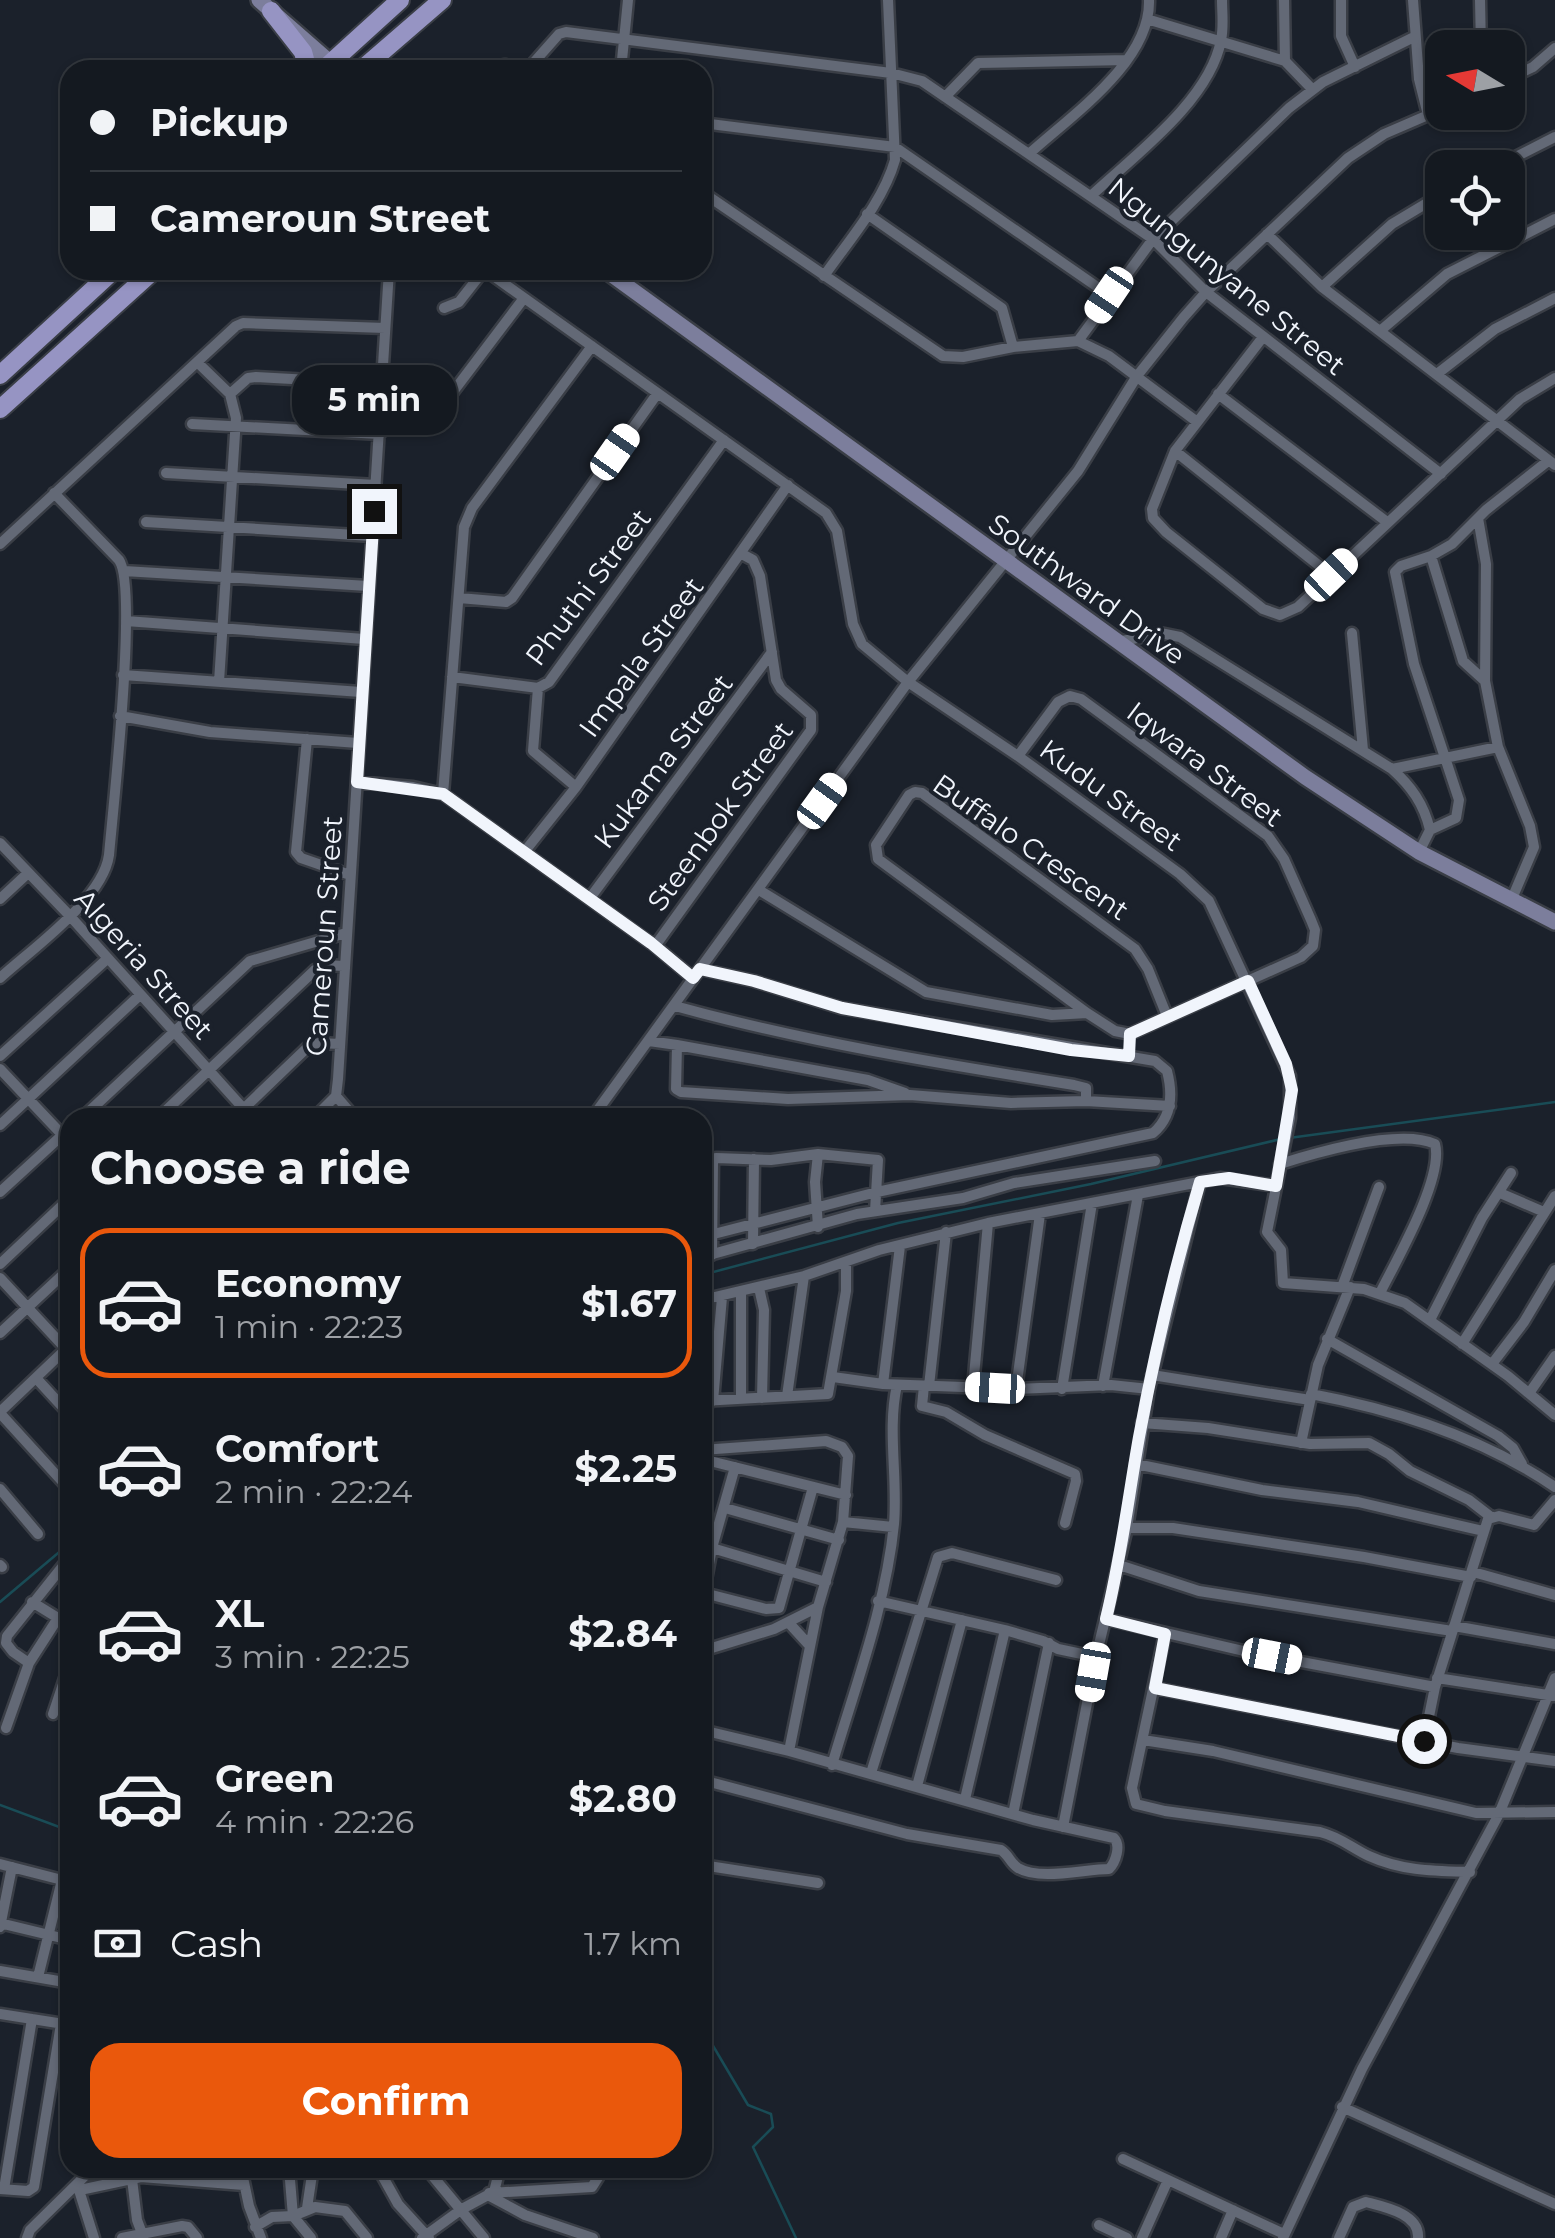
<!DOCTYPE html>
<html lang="en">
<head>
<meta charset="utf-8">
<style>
	body { margin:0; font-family:Montserrat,sans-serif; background:#1d2229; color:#f1f3f6; height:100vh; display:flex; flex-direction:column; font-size:38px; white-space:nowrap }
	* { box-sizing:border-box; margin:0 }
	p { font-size:32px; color:#9da0a5 }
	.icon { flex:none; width:55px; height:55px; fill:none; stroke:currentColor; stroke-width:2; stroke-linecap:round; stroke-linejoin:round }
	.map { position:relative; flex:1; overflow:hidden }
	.sheet { position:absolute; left:60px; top:1108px; width:652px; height:1070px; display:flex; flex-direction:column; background:#141920; border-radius:30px; box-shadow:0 2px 8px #0004,0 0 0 2px #33383e }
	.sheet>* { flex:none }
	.hud { position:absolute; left:60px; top:60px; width:652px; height:220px; border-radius:30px; box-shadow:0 2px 8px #0004,0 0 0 2px #33383e; display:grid; align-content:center; height:220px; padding:0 30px; background:#141920 }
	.needle { width:65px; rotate:280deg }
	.tools { position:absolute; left:1425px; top:30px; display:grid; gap:20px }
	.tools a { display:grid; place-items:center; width:100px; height:100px; border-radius:20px; background:#141920; box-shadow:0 2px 8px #0004,0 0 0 2px #33383e; font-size:50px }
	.end { position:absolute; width:45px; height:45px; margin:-22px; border:12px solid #f1f5fc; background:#111; box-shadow:0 0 0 5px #111 }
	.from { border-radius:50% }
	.bubble { position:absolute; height:70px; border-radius:30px; background:#141920; box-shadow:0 2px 8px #0004,0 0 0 2px #33383e; font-size:32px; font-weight:700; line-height:70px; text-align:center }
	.car { position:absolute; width:30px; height:60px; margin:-30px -15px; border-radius:12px; box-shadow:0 0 8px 2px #0007; background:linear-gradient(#fff 24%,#345 0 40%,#fff 0 76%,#345 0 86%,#fff 0) }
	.hud b { display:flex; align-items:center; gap:35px; height:95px; font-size:38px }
	.hud b+b { border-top:2px solid #33383e }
	.hud i { width:25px; height:25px; background:#f1f3f6 }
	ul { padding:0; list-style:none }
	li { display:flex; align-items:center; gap:30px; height:150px; margin:0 20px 15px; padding:0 10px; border:5px solid transparent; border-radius:30px }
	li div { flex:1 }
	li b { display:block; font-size:38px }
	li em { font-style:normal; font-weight:700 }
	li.on { border-color:#ea580c }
	li>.icon { width:90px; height:90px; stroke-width:1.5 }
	h2 { padding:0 30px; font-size:45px; line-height:120px }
	.pay { display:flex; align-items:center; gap:25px; height:110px; padding:0 30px; font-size:38px }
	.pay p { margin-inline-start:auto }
	.primary-button { display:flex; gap:20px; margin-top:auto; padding:20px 30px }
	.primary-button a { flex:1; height:115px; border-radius:30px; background:#ea580c; color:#fff; font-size:40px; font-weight:700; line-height:115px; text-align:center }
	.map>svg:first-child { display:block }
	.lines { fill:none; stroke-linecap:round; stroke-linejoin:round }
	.stream { stroke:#194c56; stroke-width:2.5 }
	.street-casing { stroke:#3a3e46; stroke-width:15 }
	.secondary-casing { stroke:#3a3e46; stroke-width:20 }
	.primary-casing { stroke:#3a3e46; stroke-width:22 }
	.street { stroke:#636976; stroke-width:10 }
	.secondary { stroke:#7c7e9c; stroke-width:15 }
	.primary { stroke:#9694c3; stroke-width:18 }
	.route { stroke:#f1f5fc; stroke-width:12 }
	.labels { text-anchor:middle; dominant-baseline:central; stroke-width:8; stroke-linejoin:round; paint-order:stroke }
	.street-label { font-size:28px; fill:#f1f5fc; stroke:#1b212b }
</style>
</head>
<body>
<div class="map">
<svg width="1555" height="2238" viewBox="0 0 1555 2238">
	<rect width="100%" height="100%" fill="#1b212b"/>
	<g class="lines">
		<!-- stream -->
		<path class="stream" d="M 1289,1138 L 1555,1102
			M 702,1275 L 898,1223 L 1091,1184 L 1281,1139
			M 0,1602 L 70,1543
			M 0,1805 L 70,1831
			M 702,2035 L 709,2039 L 748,2105 L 771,2114 L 773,2127 L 753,2147 L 796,2238"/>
		<defs>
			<path id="street" d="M 1284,0 L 1285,61
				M 1341,0 L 1341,36 L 1355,67
				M 1413,0 L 1419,79 L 1428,115
				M 1480,0 L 1481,48
				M 1150,20 L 1285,61 L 1312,89
				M 476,70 L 505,65 L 528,69 L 559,34 L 566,32 L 891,73 L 922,81 L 1153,239 L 1206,292 L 1441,474
				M 621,70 L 628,0
				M 1508,79 L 1533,67 L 1555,48
				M 945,97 L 978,63 L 1127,60
				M 702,123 L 895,147 L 1109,295
				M 1030,153 C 1072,115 1151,61 1149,0
				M 1494,168 L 1555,137
				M 702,192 L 943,356 L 963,357 L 1013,347 L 1078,341 L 1109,356 L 1196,421
				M 1092,195 C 1135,155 1210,100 1221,40 C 1224,27 1222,13 1222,0
				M 867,214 L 1002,308 L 1013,347
				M 1267,234 L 1322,287 L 1555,465
				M 485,270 L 826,513 L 837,531 L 853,624 L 862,644 L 908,682 L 1018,756 L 1180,874 L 1209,901 L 1290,1076 L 1290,1118 L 1267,1232 L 1281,1250 L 1283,1283 L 1364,1289 L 1405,1303 L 1508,1376 L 1555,1415
				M 824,276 C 849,240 883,202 895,160 L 888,0
				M 1322,287 L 1392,224 L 1442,194
				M 444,308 L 459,302 L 484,270
				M 1380,331 L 1447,274 L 1555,219
				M 1263,337 L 1175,451 L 1152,509 L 1153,518 L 1166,532 L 1263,609 L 1280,615 L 1298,607 L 1520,399 L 1555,378
				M 1078,341 L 1153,239 L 1289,108 L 1323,82 L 1414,37
				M 197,362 L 230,394 L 248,378 L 256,377 L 382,384
				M 1437,374 L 1495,329 L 1555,298
				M 1218,394 L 1387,522
				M 380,422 L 417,428 L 428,425 L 524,298
				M 192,424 L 380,434
				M 1175,451 L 1331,575
				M 166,473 L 376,485
				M 1478,518 L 1486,564 L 1485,681 L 1498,747 L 1530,826 L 1534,847 L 1511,901
				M 146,522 L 372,536
				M 0,544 L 236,326 L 243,323 L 385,328
				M 1431,556 L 1463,661 L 1485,681
				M 124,571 L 368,586
				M 459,598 L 506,602 L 512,598 L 657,394
				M 126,621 L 364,639
				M 1352,633 L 1363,750
				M 1118,642 L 1160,633 L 1180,637 L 1392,769 C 1411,786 1424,804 1430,830 L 1419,852
				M 123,675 L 361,692
				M 452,677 L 538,688 L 549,682 L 724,440
				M 219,682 L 236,418 L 230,394
				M 538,688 L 533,751 L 576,787
				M 120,716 L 210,732 L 358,743
				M 307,739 L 296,852 L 301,858 L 350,875
				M 1018,756 L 1058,702 L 1070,696 L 1081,699 L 1268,836 L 1284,859 L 1311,920 L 1315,930 L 1313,946 L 1301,957 L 1130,1034
				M 1392,769 L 1498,747
				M 357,782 L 413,787 L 443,794 L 655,946 L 693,978
				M 443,794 L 464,527 L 472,508 L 592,346
				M 1430,830 L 1456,818 L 1459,800 L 1414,664 L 1395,572 L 1401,566 L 1431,556 L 1452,544 L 1486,510 L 1548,461
				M 0,843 L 69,915 L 252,1118
				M 525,851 L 576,787 L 788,485
				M 759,890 L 926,992 L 1052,1015 L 1087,1013
				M 590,898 L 772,652
				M 0,899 L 27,874
				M 655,946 L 811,730 L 811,715 L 781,689 L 776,680 L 760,576 L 753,560 L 742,554
				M 700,969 L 754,981 L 841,1008 L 1155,1061 L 1167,1071 C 1173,1094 1172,1117 1153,1133 L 877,1192 L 702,1237
				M 0,978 C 33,948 103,899 109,855 C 113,809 138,587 119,560 L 54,493
				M 675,1006 C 805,1042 942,1064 1074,1085 L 1086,1088 L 1086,1101
				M 1130,1034 L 1115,1031 L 1087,1013 L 878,859 L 876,845 L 909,795 L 915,792 L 922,793 L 1135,949 L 1148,969 L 1167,1016
				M 649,1041 L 677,1045 L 676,1089 L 681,1092 L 788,1099 L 910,1095 L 1011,1103 L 1086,1101 L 1170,1106
				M 677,1045 L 868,1080 L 905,1093
				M 0,1056 L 107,959
				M 0,1069 L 70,1143
				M 336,1096 L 355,1118
				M 82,1118 L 250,961 L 346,933
				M 158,1118 L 315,970 L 325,965 L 343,966
				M 234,1118 L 309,1046 L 319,1043 L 340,1044
				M 314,1118 L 336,1096 L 338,1079 L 389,270
				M 592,1118 L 908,682 L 1078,471 L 1137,376 L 1183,318 L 1206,292 L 1348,158 L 1384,134 L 1442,109
				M 0,1125 L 140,995
				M 818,1154 L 878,1160 L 875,1211
				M 1280,1164 C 1318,1152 1399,1128 1435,1144 C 1444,1178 1397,1259 1380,1293
				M 0,1192 L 70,1128
				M 1500,1193 L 1544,1212
				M 753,1244 L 754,1159
				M 900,1246 L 883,1384 L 1016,1389 L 1111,1385 L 1149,1389
				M 712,1255 L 713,1161 L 716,1158 L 771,1160 L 818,1154 L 815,1182 L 818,1227
				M 702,1257 L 857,1214 L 963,1198 L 1014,1183 L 1155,1161
				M 0,1264 L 70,1198
				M 0,1278 L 66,1349
				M 1342,1287 L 1379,1187
				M 759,1288 L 764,1310 L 762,1398
				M 702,1300 L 804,1276 L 879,1250 L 988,1223 L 1220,1178 L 1276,1186
				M 1430,1320 L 1482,1218 L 1511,1173
				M 0,1333 L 70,1268
				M 1327,1339 L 1498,1436 L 1513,1448 L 1522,1464
				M 1462,1344 L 1555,1196
				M 1492,1364 L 1524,1322 L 1555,1270
				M 1152,1375 L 1310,1400
				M 833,1377 L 883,1384
				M 36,1378 L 70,1415
				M 924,1386 L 922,1406 L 946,1412 L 985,1435 L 1075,1474 L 1076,1481 L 1065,1523
				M 929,1386 L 946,1232
				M 1103,1386 L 1138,1195
				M 973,1387 L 988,1223
				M 1016,1389 L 1040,1214
				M 1062,1389 L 1092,1203
				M 1530,1392 L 1555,1356
				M 1311,1394 C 1396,1410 1483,1438 1555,1487
				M 787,1396 L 804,1276
				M 741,1399 L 741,1292
				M 702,1401 L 828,1394 L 846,1291 L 846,1263
				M 713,1401 L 722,1297
				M 0,1412 L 68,1347
				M 0,1413 L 70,1490
				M 1142,1423 L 1208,1428 L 1310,1444 L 1369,1443 L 1389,1454 L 1410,1471 L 1469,1500 L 1491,1517
				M 1301,1443 L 1318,1365 L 1350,1287
				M 702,1450 L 826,1441 L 842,1447 L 848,1456 L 843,1522 L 818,1607 L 789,1751 L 702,1730
				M 702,1459 L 846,1495
				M 1136,1464 L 1262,1490 L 1358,1502 L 1483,1531
				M 0,1489 L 38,1534
				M 725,1508 L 839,1540
				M 843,1522 L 893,1527
				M 1127,1528 L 1173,1528 L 1364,1557 L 1471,1577
				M 712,1548 L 826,1582
				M 0,1565 L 2,1567
				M 1119,1565 L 1199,1591 L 1452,1631
				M 1473,1572 L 1555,1595
				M 704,1593 L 766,1609 L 779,1608 L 813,1487
				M 702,1601 L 712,1548 L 735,1467
				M 878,1601 L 1005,1630 L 1043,1641 L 1058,1649 L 1096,1657
				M 1106,1619 L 1248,1652 L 1435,1687 L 1424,1741
				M 788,1622 L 810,1646
				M 1454,1626 L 1555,1644
				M 1165,1633 L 1132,1788 L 1136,1804 L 1165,1811 L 1320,1832 C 1340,1837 1352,1848 1369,1856 C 1402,1871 1434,1871 1470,1872
				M 702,1651 L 774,1629 L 818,1607
				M 29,1663 L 58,1618 L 32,1602
				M 1437,1678 L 1554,1696
				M 1435,1687 L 1488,1519 L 1499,1516 L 1534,1525 L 1555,1500
				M 1155,1688 L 1458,1748 L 1555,1761
				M 53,1714 L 70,1663
				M 6,1728 L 29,1663 L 13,1652 L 6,1643 L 7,1636 L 70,1557
				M 1143,1740 L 1213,1751 L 1476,1813 L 1555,1812
				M 832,1765 C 855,1687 886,1605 894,1524 C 898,1478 887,1430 897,1385
				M 871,1773 L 938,1557 L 952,1553 L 1056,1580
				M 702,1780 L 907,1834 L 1001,1850 C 1009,1855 1010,1863 1018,1868 C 1040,1881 1085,1869 1109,1869 C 1116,1862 1121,1845 1114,1838 L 1033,1820 L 789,1751
				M 917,1786 L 962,1620
				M 965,1799 L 1005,1630
				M 1013,1814 L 1049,1643
				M 1063,1827 L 1096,1657 L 1127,1528 L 1149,1389 L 1200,1182
				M 0,1864 L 70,1882
				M 702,1865 L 818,1883
				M 0,1923 L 70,1940
				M 0,1927 L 12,1867
				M 0,1971 L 70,1983
				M 38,1977 L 62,1880
				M 0,2014 L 70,2025
				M 1342,2107 L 1555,2204
				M 1123,2159 L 1284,2234
				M 241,2168 L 249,2206 L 261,2238
				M 289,2168 L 293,2216 L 315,2207 L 345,2211 L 367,2238
				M 378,2168 L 398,2204 L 429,2238
				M 426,2168 L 484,2238
				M 621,2168 L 630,2171
				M 132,2179 L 137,2220 L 143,2236
				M 78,2187 L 94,2238
				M 0,2189 L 28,2191 L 34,2187 L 61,2024
				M 4,2189 L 32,2019
				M 80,2190 L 141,2177 L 244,2185
				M 494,2192 L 500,2168
				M 489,2193 L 592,2187 L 604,2168
				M 307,2208 L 313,2168
				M 1099,2225 L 1127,2238
				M 255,2227 L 272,2217 L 293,2216 L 311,2238
				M 27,2238 L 30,2230 L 93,2168
				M 122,2238 L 182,2226 L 188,2227 L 197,2238
				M 422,2238 L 462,2209 L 488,2195 L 525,2215 L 593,2238
				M 1142,2238 L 1168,2180
				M 1221,2238 L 1233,2210
				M 1283,2238 L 1362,2069 L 1499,1814 L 1555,1678
				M 1339,2238 L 1353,2207 L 1366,2202 C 1385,2207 1420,2214 1418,2238"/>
			<path id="secondary" d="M 259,0 L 339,70
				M 605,270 L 1305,777 L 1419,852 L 1555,922"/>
			<path id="primary" d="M 271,11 L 303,52 L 308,70
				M 323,70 L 400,0
				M 361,70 L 442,0
				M 0,375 L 114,270
				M 0,409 L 154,270"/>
		</defs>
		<!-- street casing -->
		<use href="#street" class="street-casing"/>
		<!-- secondary casing -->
		<use href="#secondary" class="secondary-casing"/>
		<!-- primary casing -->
		<use href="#primary" class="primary-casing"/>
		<!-- street -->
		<use href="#street" class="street"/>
		<!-- secondary -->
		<use href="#secondary" class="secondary"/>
		<!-- primary -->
		<use href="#primary" class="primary"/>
	</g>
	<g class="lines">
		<!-- route -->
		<path class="route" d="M 374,511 L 357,782 L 443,794 L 651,943 L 693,978 L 700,969 L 754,981 L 842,1008 L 1071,1050 L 1129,1056 L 1130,1034 L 1248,981 L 1286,1064 L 1292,1090 L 1276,1186 L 1229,1178 L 1200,1182 C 1175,1266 1155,1351 1139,1437 C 1128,1499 1121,1558 1106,1619 L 1165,1634 L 1155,1688 L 1424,1741"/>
	</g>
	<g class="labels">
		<!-- street labels -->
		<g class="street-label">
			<text transform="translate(1227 276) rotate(39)">Ngungunyane Street</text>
			<text transform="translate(588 587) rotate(-53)">Phuthi Street</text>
			<text transform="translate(1087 589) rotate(36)">Southward Drive</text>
			<text transform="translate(641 657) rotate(-54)">Impala Street</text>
			<text transform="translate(663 761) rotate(-53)">Kukama Street</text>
			<text transform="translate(1205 764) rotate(37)">Iqwara Street</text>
			<text transform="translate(1111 795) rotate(36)">Kudu Street</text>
			<text transform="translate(720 816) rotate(-54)">Steenbok Street</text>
			<text transform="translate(1031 847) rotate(35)">Buffalo Crescent</text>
			<text transform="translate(324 936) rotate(-86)">Cameroun Street</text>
			<text transform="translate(144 964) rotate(48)">Algeria Street</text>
		</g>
	</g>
</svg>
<div class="tools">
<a><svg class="needle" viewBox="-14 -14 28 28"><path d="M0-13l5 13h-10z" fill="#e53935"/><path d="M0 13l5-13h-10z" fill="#9da0a5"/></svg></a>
<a><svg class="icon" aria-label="locate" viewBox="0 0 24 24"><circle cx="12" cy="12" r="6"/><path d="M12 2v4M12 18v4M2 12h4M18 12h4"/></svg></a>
</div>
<i class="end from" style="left:1424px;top:1741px"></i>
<i class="end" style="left:374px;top:511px"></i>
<div class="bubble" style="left:292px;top:365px;width:165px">5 min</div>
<i class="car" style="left:1109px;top:295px;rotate:214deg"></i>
<i class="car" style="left:615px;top:452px;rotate:35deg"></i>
<i class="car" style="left:1331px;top:575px;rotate:46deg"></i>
<i class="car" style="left:822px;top:801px;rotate:36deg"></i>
<i class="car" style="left:995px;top:1388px;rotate:273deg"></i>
<i class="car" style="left:1272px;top:1656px;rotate:101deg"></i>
<i class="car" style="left:1093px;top:1672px;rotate:190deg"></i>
<div class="hud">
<b><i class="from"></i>Pickup</b>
<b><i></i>Cameroun Street</b>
</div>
<section class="sheet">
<h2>Choose a ride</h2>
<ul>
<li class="on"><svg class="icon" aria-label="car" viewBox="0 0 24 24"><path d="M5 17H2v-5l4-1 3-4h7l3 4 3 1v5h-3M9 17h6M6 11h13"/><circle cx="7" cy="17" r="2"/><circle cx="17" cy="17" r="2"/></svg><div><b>Economy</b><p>1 min · 22:23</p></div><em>$1.67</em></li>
<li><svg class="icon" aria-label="car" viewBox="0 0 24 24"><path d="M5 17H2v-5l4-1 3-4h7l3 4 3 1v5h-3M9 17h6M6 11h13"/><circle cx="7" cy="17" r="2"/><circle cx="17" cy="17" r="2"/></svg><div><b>Comfort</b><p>2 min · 22:24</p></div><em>$2.25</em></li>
<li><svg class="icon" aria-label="car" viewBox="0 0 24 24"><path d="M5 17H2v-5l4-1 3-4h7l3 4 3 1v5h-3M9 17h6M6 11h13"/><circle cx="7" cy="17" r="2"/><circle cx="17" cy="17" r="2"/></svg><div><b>XL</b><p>3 min · 22:25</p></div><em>$2.84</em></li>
<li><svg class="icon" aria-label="car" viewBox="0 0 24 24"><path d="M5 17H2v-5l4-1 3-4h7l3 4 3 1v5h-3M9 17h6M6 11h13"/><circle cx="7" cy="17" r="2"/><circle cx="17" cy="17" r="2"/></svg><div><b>Green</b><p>4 min · 22:26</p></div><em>$2.80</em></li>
</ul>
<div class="pay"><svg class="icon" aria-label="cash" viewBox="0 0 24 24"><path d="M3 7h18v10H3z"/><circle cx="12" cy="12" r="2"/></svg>Cash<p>1.7 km</p></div>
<div class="primary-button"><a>Confirm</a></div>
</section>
</div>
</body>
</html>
